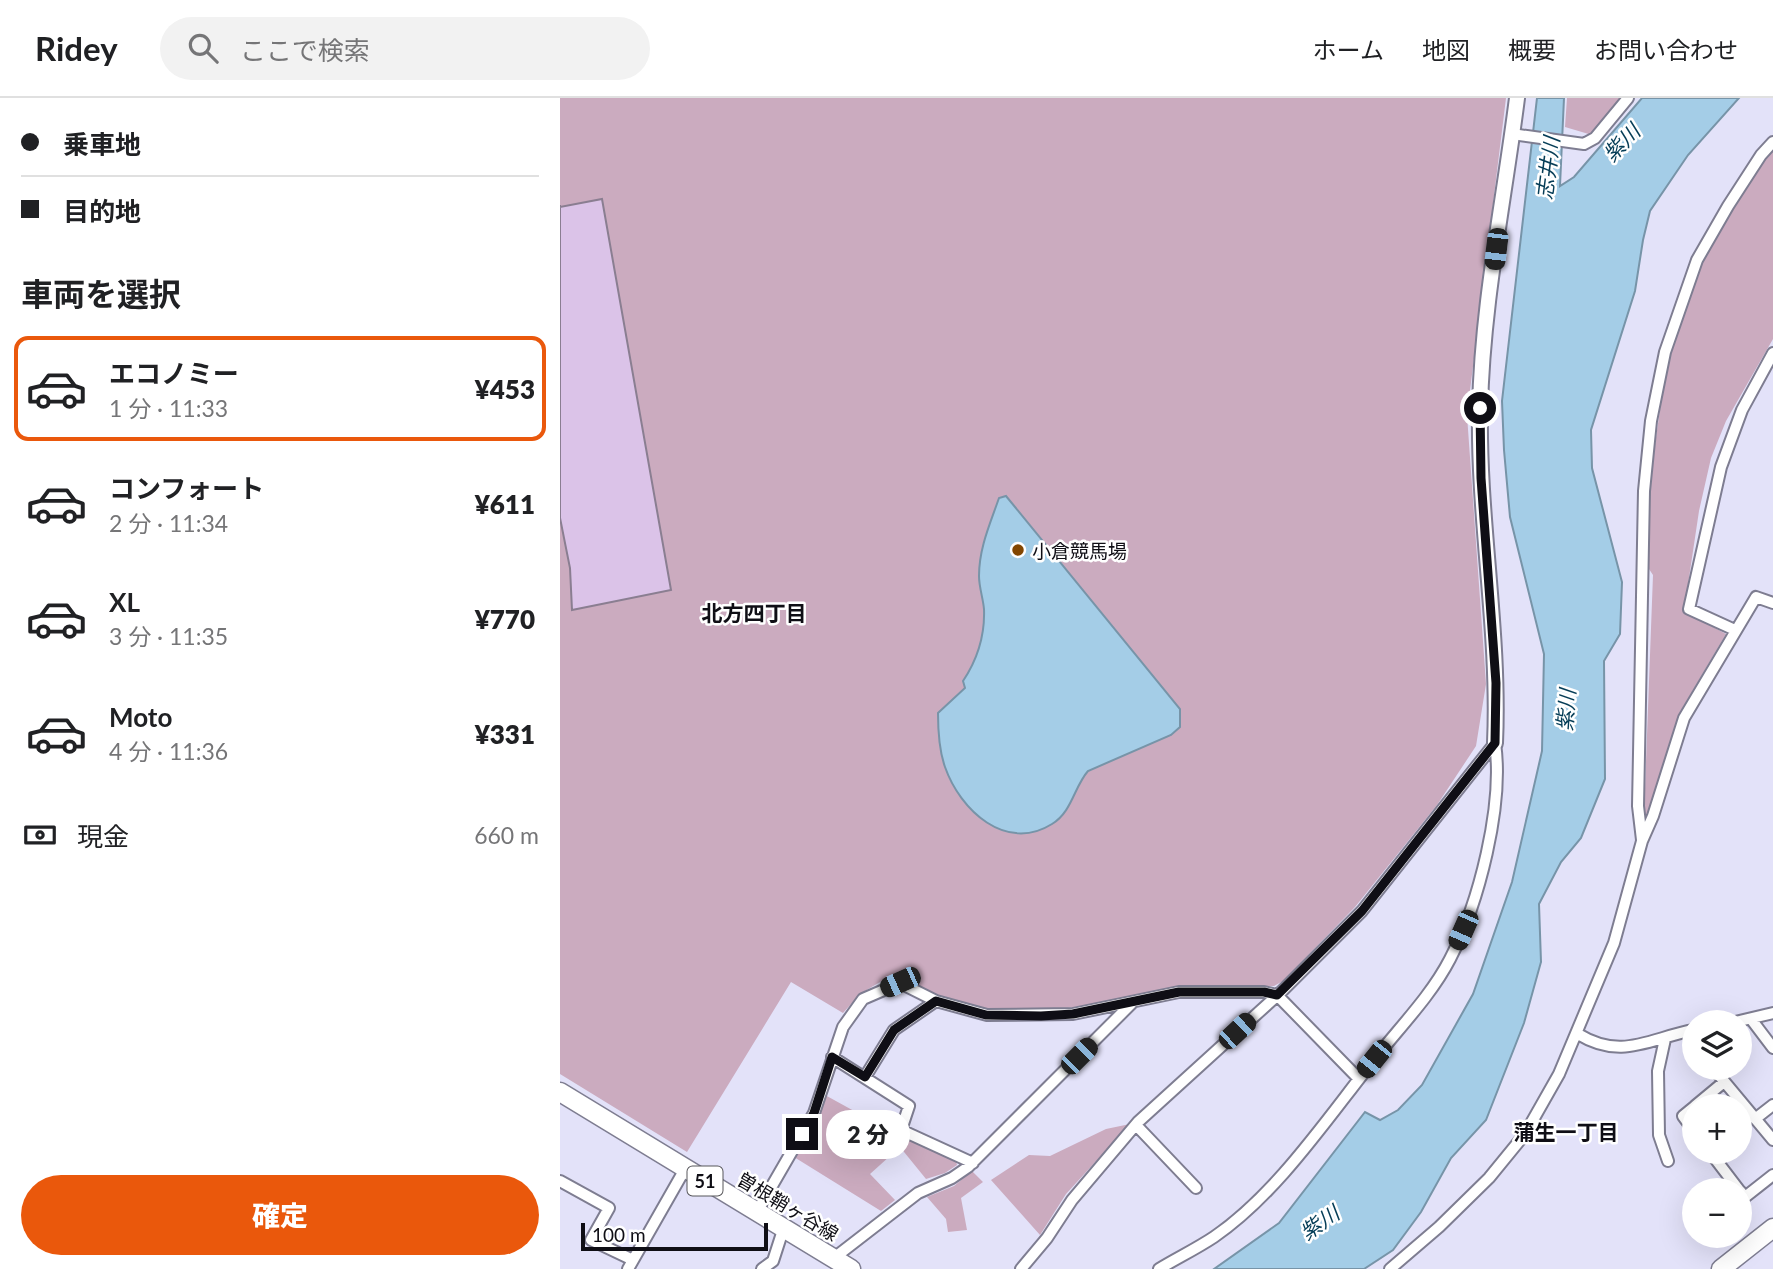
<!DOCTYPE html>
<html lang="ja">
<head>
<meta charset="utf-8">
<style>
	body { margin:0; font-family:Lato,"Noto Sans JP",sans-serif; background:#f2f2f2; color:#202124; height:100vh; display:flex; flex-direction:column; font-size:26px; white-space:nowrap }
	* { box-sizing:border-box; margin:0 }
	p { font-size:23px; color:#757577 }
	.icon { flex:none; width:38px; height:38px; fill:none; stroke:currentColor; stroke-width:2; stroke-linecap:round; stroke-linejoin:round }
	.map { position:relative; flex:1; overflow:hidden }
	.drawer { display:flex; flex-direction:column; background:#fff; width:560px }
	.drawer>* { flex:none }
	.guide { display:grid; align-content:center; height:154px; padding:0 21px; background:#fff }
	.controls { position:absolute; left:1122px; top:912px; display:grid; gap:14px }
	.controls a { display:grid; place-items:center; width:70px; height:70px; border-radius:50%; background:#fff; box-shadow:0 7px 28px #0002; font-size:35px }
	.scale { position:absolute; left:21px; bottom:18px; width:187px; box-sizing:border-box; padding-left:7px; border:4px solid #0f0e15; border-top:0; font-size:19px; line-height:24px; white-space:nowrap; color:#0f0e15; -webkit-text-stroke:5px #fff; paint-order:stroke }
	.end { position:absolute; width:32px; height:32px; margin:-16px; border:9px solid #0f0e15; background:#fff; box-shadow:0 0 0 4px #fff }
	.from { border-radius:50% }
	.bubble { position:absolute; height:49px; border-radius:24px; background:#fff; box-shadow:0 7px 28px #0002; font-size:23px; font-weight:800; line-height:49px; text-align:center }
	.car { position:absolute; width:21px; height:42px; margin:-21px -10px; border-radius:9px; box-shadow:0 0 5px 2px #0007; background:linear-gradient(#222 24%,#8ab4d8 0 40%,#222 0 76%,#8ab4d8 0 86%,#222 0) }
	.guide b { display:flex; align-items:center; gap:24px; height:66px; font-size:26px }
	.guide b+b { border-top:2px solid #e0e0e0 }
	.guide i { width:18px; height:18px; background:#202124 }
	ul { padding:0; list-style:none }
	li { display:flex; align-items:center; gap:21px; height:105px; margin:0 14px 10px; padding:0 7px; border:4px solid transparent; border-radius:14px }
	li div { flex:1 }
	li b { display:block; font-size:26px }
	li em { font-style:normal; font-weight:800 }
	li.current { border-color:#ea580c }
	li>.icon { width:63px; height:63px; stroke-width:1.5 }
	h2 { padding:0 21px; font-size:32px; line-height:84px }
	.pay { display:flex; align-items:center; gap:18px; height:77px; padding:0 21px; font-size:26px }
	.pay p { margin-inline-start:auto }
	.action { display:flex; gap:14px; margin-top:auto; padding:14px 21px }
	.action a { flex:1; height:80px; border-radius:42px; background:#ea580c; color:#fff; font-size:28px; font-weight:800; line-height:80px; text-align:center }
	header { display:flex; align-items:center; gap:42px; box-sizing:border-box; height:98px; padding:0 35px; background:#fff; border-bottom:2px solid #e0e0e0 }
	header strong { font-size:33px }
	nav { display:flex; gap:38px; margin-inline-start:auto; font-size:24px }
	.search { width:490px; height:63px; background:#f2f2f2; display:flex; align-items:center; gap:18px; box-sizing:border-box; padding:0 24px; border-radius:38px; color:#757577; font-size:26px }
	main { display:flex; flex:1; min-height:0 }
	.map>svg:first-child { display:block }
	.green { fill:#cbabbf }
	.water { fill:#a4cde7; stroke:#7794a8; stroke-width:2 }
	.building { fill:#dbc3e8; stroke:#8a7e91; stroke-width:2 }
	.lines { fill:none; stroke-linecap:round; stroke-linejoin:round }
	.minor-casing { stroke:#7e7d91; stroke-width:14 }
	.tertiary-casing { stroke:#7e7d91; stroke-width:18 }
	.primary-casing { stroke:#7e7d91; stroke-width:21 }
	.minor { stroke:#fff; stroke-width:10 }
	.tertiary { stroke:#fff; stroke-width:14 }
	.primary { stroke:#fff; stroke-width:18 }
	.route { stroke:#0f0e15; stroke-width:9 }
	.poi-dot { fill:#824601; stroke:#fff; stroke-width:2.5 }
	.labels { text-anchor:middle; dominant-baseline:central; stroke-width:5; stroke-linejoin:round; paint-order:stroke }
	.shield { fill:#fff; stroke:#57565b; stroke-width:2 }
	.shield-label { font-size:18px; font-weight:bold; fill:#0f0e15 }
	.poi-label { font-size:19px; fill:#0f0e15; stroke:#fff; text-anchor:start }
	.street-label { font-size:19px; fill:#0f0e15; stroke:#fff }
	.water-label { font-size:21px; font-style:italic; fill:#053d57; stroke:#fff }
	.neighbourhood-label { font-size:21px; font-weight:bold; fill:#0f0e15; stroke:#fff }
</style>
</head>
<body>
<header>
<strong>Ridey</strong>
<div class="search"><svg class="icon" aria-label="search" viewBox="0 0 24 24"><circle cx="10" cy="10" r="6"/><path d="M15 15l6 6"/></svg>ここで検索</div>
<nav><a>ホーム</a><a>地図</a><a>概要</a><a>お問い合わせ</a></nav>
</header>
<main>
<section class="drawer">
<div class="guide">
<b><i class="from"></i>乗車地</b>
<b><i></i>目的地</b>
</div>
<h2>車両を選択</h2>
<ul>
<li class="current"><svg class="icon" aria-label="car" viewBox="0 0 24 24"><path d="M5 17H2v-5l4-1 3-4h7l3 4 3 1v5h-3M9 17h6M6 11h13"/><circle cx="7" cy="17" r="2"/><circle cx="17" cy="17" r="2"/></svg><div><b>エコノミー</b><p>1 分 · 11:33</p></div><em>¥453</em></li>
<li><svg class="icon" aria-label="car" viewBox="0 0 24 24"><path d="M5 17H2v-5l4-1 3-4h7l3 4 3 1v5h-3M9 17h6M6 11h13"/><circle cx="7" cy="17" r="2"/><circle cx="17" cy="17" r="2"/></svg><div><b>コンフォート</b><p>2 分 · 11:34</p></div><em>¥611</em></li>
<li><svg class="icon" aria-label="car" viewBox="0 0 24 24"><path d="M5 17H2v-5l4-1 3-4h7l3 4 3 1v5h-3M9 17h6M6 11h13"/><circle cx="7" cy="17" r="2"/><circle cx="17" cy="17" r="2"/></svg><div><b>XL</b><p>3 分 · 11:35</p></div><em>¥770</em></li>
<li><svg class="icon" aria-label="car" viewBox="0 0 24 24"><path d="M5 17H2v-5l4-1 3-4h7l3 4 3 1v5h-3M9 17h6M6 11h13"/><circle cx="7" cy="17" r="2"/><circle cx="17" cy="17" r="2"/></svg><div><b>Moto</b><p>4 分 · 11:36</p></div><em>¥331</em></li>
</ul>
<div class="pay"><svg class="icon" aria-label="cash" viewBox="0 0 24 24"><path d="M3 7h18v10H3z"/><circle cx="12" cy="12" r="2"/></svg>現金<p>660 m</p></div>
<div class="action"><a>確定</a></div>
</section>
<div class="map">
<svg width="1213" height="1171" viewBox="0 0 1213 1171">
	<rect width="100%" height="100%" fill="#e3e2f9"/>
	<!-- green -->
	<path class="green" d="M 0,0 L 946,0 L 907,317 L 926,586 L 916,648 L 877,707 L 795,809 L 723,883 L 714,888 C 666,889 619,892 571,899 C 525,907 474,919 428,912 C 394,907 364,892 335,875 L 300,896 L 283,915 L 231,884 L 127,1054 L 0,976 Z
		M 1007,0 L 1061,0 L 1032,37 L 1005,29 Z
		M 1213,50 L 1213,241 L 1166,323 L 1151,360 L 1139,413 L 1124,513 L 1166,536 L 1120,614 L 1088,717 L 1084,717 L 1093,477 L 1089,471 L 1089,388 L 1103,291 L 1117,228 L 1143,162 L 1203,60 Z
		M 265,997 L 334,1035 L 396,1063 L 397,1067 L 385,1075 L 366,1081 L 340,1049 L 310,1076 L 335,1102 L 321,1113 L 234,1059 Z
		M 570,1026 L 506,1096 L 480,1137 L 431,1082 L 469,1057 L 490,1058 L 546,1031 Z
		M 412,1073 L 423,1084 L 401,1100 L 407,1132 L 388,1134 L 386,1121 L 367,1099 L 394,1088 Z"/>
	<!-- water -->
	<path class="water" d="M 977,0 L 1004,0 L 1000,88 L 1014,79 L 1082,0 L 1179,0 L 1128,57 L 1090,113 L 1083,142 L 1075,193 L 1031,332 L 1032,370 L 1062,484 L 1060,536 L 1044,563 L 1045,681 L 1021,740 L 1001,764 L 979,806 L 981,864 L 964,925 L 926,1022 L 891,1060 L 861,1114 L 833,1152 L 804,1171 L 654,1171 L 719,1125 L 805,1014 L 820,1022 L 838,1012 L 862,987 L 913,896 L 952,784 L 982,653 L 984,556 L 950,419 L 944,352 L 942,303 Z
		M 446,398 L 620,611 L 620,629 L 611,637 L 528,673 C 514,689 512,714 492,726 C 446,755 400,712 385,669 C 379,652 378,633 378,615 L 405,590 L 403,583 C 417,562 425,537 424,511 C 423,500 419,489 419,478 C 419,450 430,426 439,400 Z"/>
	<!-- building -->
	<path class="building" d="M 42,101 L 111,492 L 12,512 L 10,470 L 0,420 L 0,107 L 0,109 Z"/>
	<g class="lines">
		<defs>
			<path id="minor" d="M 952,36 L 1024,46 L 1035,40 L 1068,0
				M 1175,532 L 1129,511 L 1161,369 L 1182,312 L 1213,255
				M 1082,742 L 1078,708 L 1084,393 L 1091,323 L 1105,254 L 1137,162 L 1168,108 L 1201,57 L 1213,44
				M 1191,921 L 1213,950
				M 1175,924 L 1213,915
				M 1018,936 C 1062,963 1090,940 1134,932
				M 1105,941 L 1098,973 L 1099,1037 L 1108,1063
				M 272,959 L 349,1008 L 341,1032 L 413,1065
				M 1153,970 L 1213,1042
				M 305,979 L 334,932 L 376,903
				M 1135,1008 L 1164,984
				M 1134,1009 L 1123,1018 L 1134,1033
				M 1195,1021 L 1213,1007
				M 576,1027 L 636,1090
				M 1150,1054 L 1179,1092
				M 0,1083 L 49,1110 L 31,1142 L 73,1162
				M 1180,1093 L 1185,1099 L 1213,1077
				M 198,1112 L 254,1015 L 283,929 L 303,901 L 340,885 L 376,903 L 427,917 L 513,916 L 619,894 L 704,894 L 717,897 L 799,981
				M 277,1164 L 274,1160 L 358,1095 L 392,1080 L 408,1069 L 572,905
				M 68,1171 L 125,1071
				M 202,1171 L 213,1163 L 224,1129
				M 461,1171 L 487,1140 L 512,1102 L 578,1024 L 721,894 L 802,813 L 935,645
				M 599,1171 C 617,1160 636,1151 654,1139 C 718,1095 768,1019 817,958 C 842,927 872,896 890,861 C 919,805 944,707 935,645
				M 830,1171 L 879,1129 L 929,1080 L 965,1036 L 999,976 L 1054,845 L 1082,743 L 1093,718 L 1124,620 L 1196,499 L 1213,505"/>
			<path id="tertiary" d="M 935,645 C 940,534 918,423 920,311 C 922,207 944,103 957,0"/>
			<path id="primary" d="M 0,994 L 291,1171
				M 1161,1171 L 1213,1130"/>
		</defs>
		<!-- minor casing -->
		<use href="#minor" class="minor-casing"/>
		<!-- tertiary casing -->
		<use href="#tertiary" class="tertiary-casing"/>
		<!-- primary casing -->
		<use href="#primary" class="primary-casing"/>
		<!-- minor -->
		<use href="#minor" class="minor"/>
		<!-- tertiary -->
		<use href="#tertiary" class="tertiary"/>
		<!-- primary -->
		<use href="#primary" class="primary"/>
	</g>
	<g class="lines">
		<!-- route -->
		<path class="route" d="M 242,1036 L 254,1015 L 272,959 L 305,979 L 334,932 L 376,903 L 426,917 L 481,918 L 513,916 L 619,894 L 704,894 L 717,897 L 802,813 L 935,645 L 936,585 L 921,380 L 920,310"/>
	</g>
	<!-- markers -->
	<circle class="poi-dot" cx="458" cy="452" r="7"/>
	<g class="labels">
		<!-- shield labels -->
		<rect class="shield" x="127.5" y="1068.5" width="35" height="29" rx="5"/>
		<g class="shield-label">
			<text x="145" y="1083">51</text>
		</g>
		<!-- poi labels -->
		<g class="poi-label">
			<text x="472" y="452">小倉競馬場</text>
		</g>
		<!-- street labels -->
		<g class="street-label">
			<text transform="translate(228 1108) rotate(31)">曽根鞘ヶ谷線</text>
		</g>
		<!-- water labels -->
		<g class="water-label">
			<text transform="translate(1061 44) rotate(-46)">紫川</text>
			<text transform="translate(987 70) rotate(-83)">志井川</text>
			<text transform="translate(1005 612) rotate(-85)">紫川</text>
			<text transform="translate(759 1124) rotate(-35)">紫川</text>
		</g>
		<!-- neighbourhood labels -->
		<g class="neighbourhood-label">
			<text x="194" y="514">北方四丁目</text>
			<text x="1006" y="1033">蒲生一丁目</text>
		</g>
	</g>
</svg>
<div class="controls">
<a><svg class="icon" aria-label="layers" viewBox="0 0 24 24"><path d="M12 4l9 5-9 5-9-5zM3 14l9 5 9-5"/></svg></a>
<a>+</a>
<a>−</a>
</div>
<div class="scale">100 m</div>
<i class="end from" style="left:920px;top:310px"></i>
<i class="end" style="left:242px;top:1036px"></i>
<div class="bubble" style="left:266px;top:1012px;width:84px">2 分</div>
<i class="car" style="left:936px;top:151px;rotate:187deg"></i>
<i class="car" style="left:903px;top:832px;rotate:204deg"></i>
<i class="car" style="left:340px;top:884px;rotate:246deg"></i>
<i class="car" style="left:677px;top:933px;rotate:47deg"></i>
<i class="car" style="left:519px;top:958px;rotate:45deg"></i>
<i class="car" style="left:814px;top:961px;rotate:219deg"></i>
</div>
</main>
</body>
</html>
